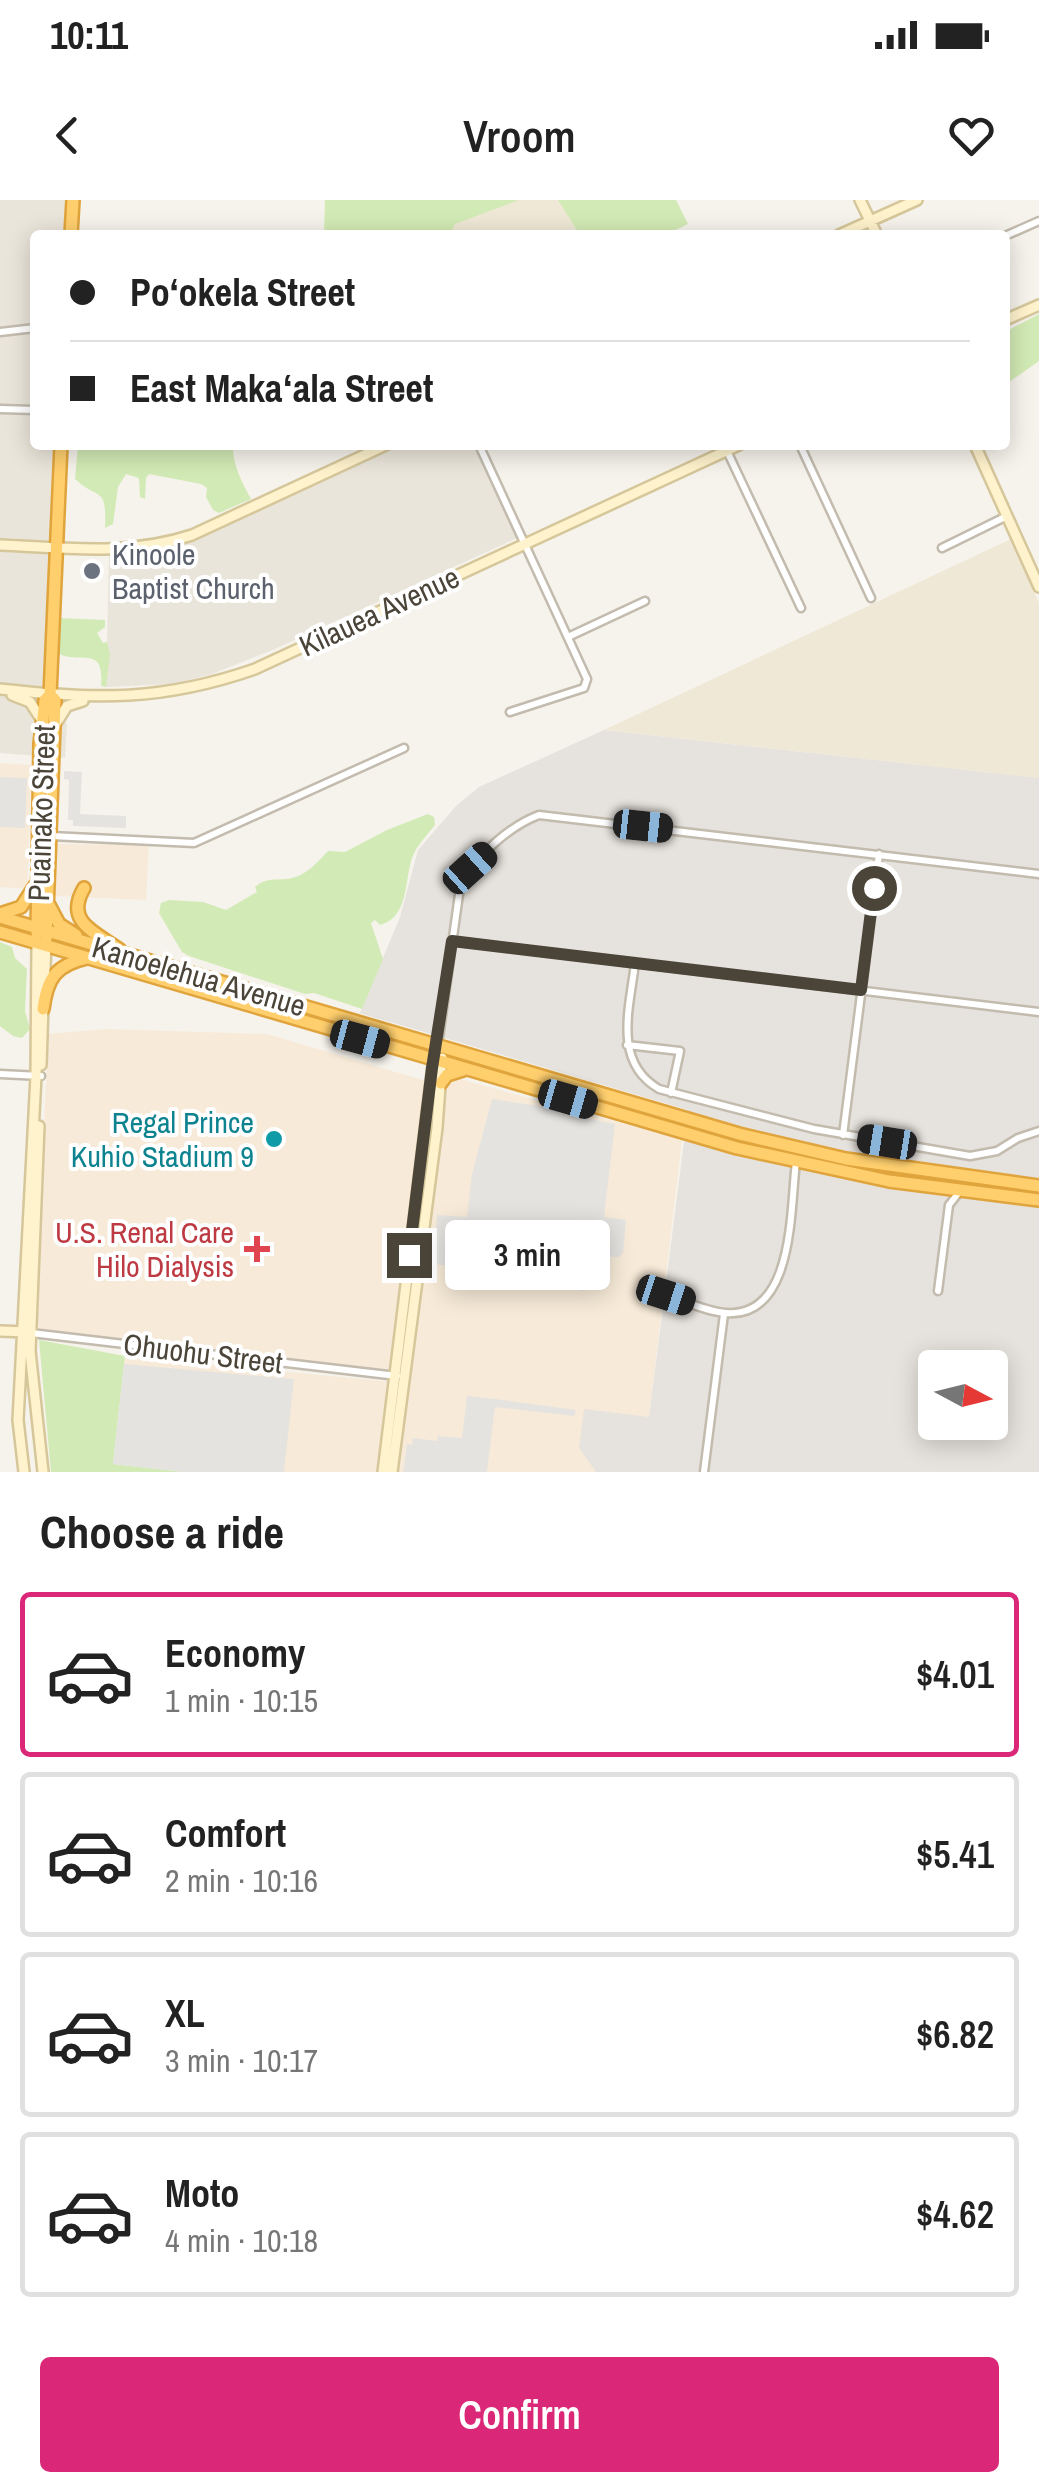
<!DOCTYPE html>
<html lang="en">
<head>
<meta charset="utf-8">
<style>
	body { margin:0; font-family:"Archivo Narrow",sans-serif; background:#f6f6f6; color:#222; height:100vh; display:flex; flex-direction:column; font-size:38px; white-space:nowrap }
	* { box-sizing:border-box; margin:0 }
	p { font-size:32px; color:#767676 }
	.icon { flex:none; width:55px; height:55px; fill:none; stroke:currentColor; stroke-width:2; stroke-linecap:round; stroke-linejoin:round }
	.map { position:relative; height:1272px; overflow:hidden }
	.details { display:flex; flex-direction:column; background:#fff; flex:1 }
	.details>* { flex:none }
	.banner { position:absolute; left:30px; top:30px; width:980px; height:220px; border-radius:10px; box-shadow:0 5px 25px #0003; display:grid; align-content:center; height:220px; padding:0 40px; background:#fff }
	.needle { width:65px; rotate:97deg }
	.fabs { position:absolute; left:918px; top:1150px; display:grid; gap:20px }
	.fabs a { display:grid; place-items:center; width:90px; height:90px; border-radius:10px; background:#fff; box-shadow:0 5px 25px #0003; font-size:50px }
	.end { position:absolute; width:45px; height:45px; margin:-22px; border:12px solid #4b4439; background:#fff; box-shadow:0 0 0 5px #fff }
	.from { border-radius:50% }
	.bubble { position:absolute; height:70px; border-radius:10px; background:#fff; box-shadow:0 5px 25px #0003; font-size:32px; font-weight:600; line-height:70px; text-align:center }
	.car { position:absolute; width:30px; height:60px; margin:-30px -15px; border-radius:12px; box-shadow:0 0 8px 2px #0007; background:linear-gradient(#222 24%,#8ab4d8 0 40%,#222 0 76%,#8ab4d8 0 86%,#222 0) }
	.banner b { display:flex; align-items:center; gap:35px; height:95px; font-size:38px }
	.banner b+b { border-top:2px solid #e0e0e0 }
	.banner i { width:25px; height:25px; background:#222 }
	ul { padding:0; list-style:none }
	li { display:flex; align-items:center; gap:30px; height:165px; margin:0 20px 15px; padding:0 20px; border:5px solid #e0e0e0; border-radius:10px }
	li div { flex:1 }
	li b { display:block; font-size:38px }
	li em { font-style:normal; font-weight:600 }
	li.selected { border-color:#db2777 }
	li>.icon { width:90px; height:90px; stroke-width:1.5 }
	h2 { padding:0 40px; font-size:45px; line-height:120px }
	.cta { display:flex; gap:20px; margin-top:auto; padding:20px 40px }
	.cta a { flex:1; height:115px; border-radius:10px; background:#db2777; color:#fff; font-size:40px; font-weight:600; line-height:115px; text-align:center }
	.status { display:flex; justify-content:space-between; align-items:center; height:70px; padding:0 50px; background:#fff; direction:ltr }
	.status svg { height:28px; fill:currentColor }
	header { display:flex; justify-content:space-between; align-items:center; height:130px; padding:0 40px; background:#fff; font-size:45px; font-weight:600 }
	.map>svg:first-child { display:block }
	.residential { fill:#eae5da }
	.commercial { fill:#f7ead8 }
	.industrial { fill:#e6e2dd; fill-rule:evenodd }
	.education { fill:#efe8d6 }
	.green { fill:#d2eab5 }
	.parking { fill:#e5e3e0 }
	.lines { fill:none; stroke-linecap:round; stroke-linejoin:round }
	.street-casing { stroke:#c2bbae; stroke-width:11 }
	.secondary-casing { stroke:#d6c79b; stroke-width:14 }
	.highway-casing { stroke:#e0a43c; stroke-width:16 }
	.street { stroke:#fff; stroke-width:6 }
	.secondary { stroke:#fff3cd; stroke-width:9 }
	.highway { stroke:#ffcf6e; stroke-width:11 }
	.route { stroke:#4b4439; stroke-width:12 }
	.worship-dot { fill:#6b7280; stroke:#fff; stroke-width:4 }
	.culture-dot { fill:#0f9aa8; stroke:#fff; stroke-width:4 }
	.health-dot { fill:#e0444e; stroke:#fff; stroke-width:4 }
	.labels { text-anchor:middle; dominant-baseline:central; stroke-width:8; stroke-linejoin:round; paint-order:stroke }
	.worship-label { font-size:30px; fill:#5b616d; stroke:#fff; text-anchor:start }
	.street-label { font-size:30px; fill:#4b4439; stroke:#fff }
	.culture-label { font-size:30px; fill:#0d838f; stroke:#fff; text-anchor:end }
	.health-label { font-size:30px; fill:#be3a42; stroke:#fff; text-anchor:end }
</style>
</head>
<body>
<div class="status"><b>10:11</b><svg viewBox="0 0 49 12"><path d="M0 12V9h3v3zM5 12V6h3v6zM10 12V3h3v9zM15 12V0h3v12zM26 1h20v11H26zM47 4h2v5h-2z"/></svg></div>
<header><svg class="icon" aria-label="back" viewBox="0 0 24 24"><path d="M15 5l-7 7 7 7"/></svg>Vroom<svg class="icon" aria-label="heart" viewBox="0 0 24 24"><path d="M12 20l-8-8c-3-5 5-10 8-4 3-6 11-1 8 4z"/></svg></header>
<div class="map">
<svg width="1039" height="1272" viewBox="0 0 1039 1272">
	<rect width="100%" height="100%" fill="#f6f3ec"/>
	<!-- residential -->
	<path class="residential" d="M 0,0 L 75,0 L 73,35 L 35,35 L 35,245 L 57,245 L 48,480 L 67,525 L 65,558 L 0,553 Z
		M 395,245 L 478,245 L 518,333 L 517,338 L 275,449 L 212,474 L 173,484 L 106,487 L 109,353 L 139,353 L 184,343 Z"/>
	<!-- commercial -->
	<path class="commercial" d="M 0,563 L 32,565 L 27,689 L 0,687 Z
		M 55,644 L 149,645 L 146,700 L 55,696 Z
		M 106,829 L 267,834 L 426,881 L 394,1173 L 40,1129 L 36,1122 L 48,834 Z
		M 453,877 L 682,940 L 649,1217 L 579,1248 L 596,1272 L 395,1272 L 437,972 L 446,882 Z
		M 125,1156 L 393,1182 L 379,1272 L 183,1272 L 113,1264 Z"/>
	<!-- industrial -->
	<path class="industrial" d="M 604,530 L 1039,578 L 1039,1272 L 596,1272 L 579,1248 L 584,1209 L 649,1217 L 688,910 L 360,813 L 400,717 L 418,650 L 456,606 L 479,587 ZM 935,1168 L 990,1168 L 990,1222 L 935,1222 Z"/>
	<!-- education -->
	<path class="education" d="M 428,0 L 676,0 L 688,24 L 665,35 L 444,35 Z
		M 1011,339 L 1039,403 L 1039,578 L 604,530 Z"/>
	<!-- green -->
	<path class="green" d="M 325,0 L 519,0 L 455,24 L 450,35 L 324,35 Z
		M 558,0 L 676,0 L 688,24 L 665,35 L 580,35 Z
		M 1039,114 L 1039,161 L 1005,185 L 1005,132 Z
		M 78,245 L 233,245 C 232,263 242,283 251,299 L 219,313 L 213,310 L 206,297 L 207,288 L 201,284 L 149,274 L 146,278 L 145,299 L 140,297 L 139,278 L 126,274 L 118,287 L 113,324 L 105,328 C 107,284 98,301 75,279 Z
		M 57,418 L 105,420 L 105,427 L 97,433 L 103,443 L 107,442 L 110,454 L 106,487 L 101,486 C 105,442 78,467 56,452 Z
		M 428,614 L 434,617 L 435,625 C 427,635 417,645 412,658 C 404,682 409,717 380,725 L 375,720 L 371,723 L 383,759 L 362,809 L 314,793 L 305,794 L 189,756 L 182,752 L 159,713 L 161,703 L 169,700 L 203,702 L 226,710 L 257,692 L 255,687 C 266,678 273,680 286,679 C 304,678 317,663 328,651 L 345,652 L 387,630 Z
		M 0,742 L 12,747 L 15,758 L 27,769 L 25,811 L 30,829 L 22,838 L 13,836 L 0,826 Z
		M 39,1140 L 125,1156 L 113,1264 L 183,1272 L 51,1272 Z"/>
	<!-- parking -->
	<path class="parking" d="M 64,571 L 82,572 L 80,614 L 126,616 L 126,628 L 73,626 L 73,620 L 68,620 L 69,580 L 64,579 Z
		M 0,577 L 27,578 L 25,628 L 0,627 Z
		M 492,899 L 559,909 L 559,913 L 615,924 L 604,1017 L 626,1020 L 623,1053 L 619,1057 L 589,1056 L 584,1091 L 512,1081 L 465,1068 L 434,1064 L 437,1015 L 467,1017 L 472,974 Z
		M 124,1164 L 294,1179 L 284,1272 L 183,1272 L 113,1264 Z
		M 467,1196 L 496,1199 L 576,1210 L 574,1216 L 495,1207 L 487,1272 L 403,1272 L 407,1244 L 412,1245 L 413,1238 L 437,1241 L 438,1236 L 462,1238 Z"/>
	<g class="lines">
		<defs>
			<path id="street" d="M 1005,36 L 1039,21
				M 0,132 L 35,128
				M 0,209 L 35,210
				M 479,245 L 587,479 L 584,488 L 510,512
				M 800,245 L 871,398
				M 727,251 L 801,408
				M 942,348 L 1007,316
				M 568,437 L 645,401
				M 51,636 L 194,643 L 404,548
				M 452,741 L 1039,812
				M 635,763 C 630,807 612,862 659,889 L 814,929 L 970,956 L 997,951 L 1018,938 L 1039,931
				M 438,845 L 461,680 C 479,655 509,626 539,615 L 1039,674
				M 627,845 L 680,851 L 671,893
				M 0,874 L 41,876
				M 843,935 L 879,654
				M 938,1091 L 949,1005 L 960,991
				M 667,1095 C 685,1101 707,1112 726,1113 C 795,1118 790,1008 796,962
				M 31,1133 L 397,1176
				M 704,1272 L 724,1114"/>
			<path id="secondary" d="M 860,0 L 877,35
				M 839,35 L 917,0
				M 1005,120 L 1039,105
				M 975,245 L 1039,387
				M 0,345 C 66,348 129,356 192,335 L 386,245
				M 0,489 C 96,500 163,501 255,469 L 739,245
				M 12,495 L 30,502 L 41,519
				M 55,525 L 67,506 L 83,501
				M 44,790 L 46,745
				M 41,865 L 43,806
				M 39,926 L 30,1151 L 43,1272
				M 0,1131 L 28,1132
				M 24,1272 L 18,1220 L 36,876 L 37,742
				M 383,1272 L 434,857
				M 392,1272 L 437,928 L 442,858"/>
			<path id="highway" d="M 71,35 L 73,0
				M 84,688 C 64,722 95,732 120,750
				M 49,705 L 59,724 L 76,735
				M 0,714 L 21,707 L 36,684
				M 0,717 L 739,934 L 846,959 L 1039,986
				M 0,732 L 737,948 L 889,981 L 1039,1000
				M 37,733 L 40,544 L 45,500 L 50,495
				M 46,739 L 54,527 L 55,500 L 50,495 L 61,245
				M 43,809 C 47,778 56,765 87,758
				M 441,883 L 447,875 L 463,870"/>
		</defs>
		<!-- street casing -->
		<use href="#street" class="street-casing"/>
		<!-- secondary casing -->
		<use href="#secondary" class="secondary-casing"/>
		<!-- highway casing -->
		<use href="#highway" class="highway-casing"/>
		<!-- street -->
		<use href="#street" class="street"/>
		<!-- secondary -->
		<use href="#secondary" class="secondary"/>
		<!-- highway -->
		<use href="#highway" class="highway"/>
	</g>
	<g class="lines">
		<!-- route -->
		<path class="route" d="M 409,1055 L 432,868 L 452,741 L 861,790 L 874,688"/>
	</g>
	<!-- markers -->
	<circle class="worship-dot" cx="92" cy="371" r="10"/>
	<circle class="culture-dot" cx="274" cy="939" r="10"/>
	<path class="health-dot" d="M252 1034h10v10h10v10h-10v10h-10v-10h-10v-10h10z"/>
	<g class="labels">
		<!-- worship labels -->
		<g class="worship-label">
			<text x="112" y="354">Kinoole<tspan x="112" dy="34">Baptist Church</tspan></text>
		</g>
		<!-- street labels -->
		<g class="street-label">
			<text transform="translate(379 411) rotate(-25)">Kilauea Avenue</text>
			<text transform="translate(41 613) rotate(-88)">Puainako Street</text>
			<text transform="translate(199 776) rotate(16)">Kanoelehua Avenue</text>
			<text transform="translate(203 1153) rotate(7)">Ohuohu Street</text>
		</g>
		<!-- culture labels -->
		<g class="culture-label">
			<text x="254" y="922">Regal Prince<tspan x="254" dy="34">Kuhio Stadium 9</tspan></text>
		</g>
		<!-- health labels -->
		<g class="health-label">
			<text x="234" y="1032">U.S. Renal Care<tspan x="234" dy="34">Hilo Dialysis</tspan></text>
		</g>
	</g>
</svg>
<div class="fabs">
<a><svg class="needle" viewBox="-14 -14 28 28"><path d="M0-13l5 13h-10z" fill="#e53935"/><path d="M0 13l5-13h-10z" fill="#767676"/></svg></a>
</div>
<i class="end from" style="left:874px;top:688px"></i>
<i class="end" style="left:409px;top:1055px"></i>
<div class="bubble" style="left:445px;top:1020px;width:165px">3 min</div>
<i class="car" style="left:643px;top:626px;rotate:96deg"></i>
<i class="car" style="left:470px;top:668px;rotate:48deg"></i>
<i class="car" style="left:360px;top:839px;rotate:105deg"></i>
<i class="car" style="left:568px;top:899px;rotate:106deg"></i>
<i class="car" style="left:887px;top:942px;rotate:279deg"></i>
<i class="car" style="left:666px;top:1095px;rotate:108deg"></i>
<div class="banner">
<b><i class="from"></i>Po‘okela Street</b>
<b><i></i>East Makaʻala Street</b>
</div>
</div>
<section class="details">
<h2>Choose a ride</h2>
<ul>
<li class="selected"><svg class="icon" aria-label="car" viewBox="0 0 24 24"><path d="M5 17H2v-5l4-1 3-4h7l3 4 3 1v5h-3M9 17h6M6 11h13"/><circle cx="7" cy="17" r="2"/><circle cx="17" cy="17" r="2"/></svg><div><b>Economy</b><p>1 min · 10:15</p></div><em>$4.01</em></li>
<li><svg class="icon" aria-label="car" viewBox="0 0 24 24"><path d="M5 17H2v-5l4-1 3-4h7l3 4 3 1v5h-3M9 17h6M6 11h13"/><circle cx="7" cy="17" r="2"/><circle cx="17" cy="17" r="2"/></svg><div><b>Comfort</b><p>2 min · 10:16</p></div><em>$5.41</em></li>
<li><svg class="icon" aria-label="car" viewBox="0 0 24 24"><path d="M5 17H2v-5l4-1 3-4h7l3 4 3 1v5h-3M9 17h6M6 11h13"/><circle cx="7" cy="17" r="2"/><circle cx="17" cy="17" r="2"/></svg><div><b>XL</b><p>3 min · 10:17</p></div><em>$6.82</em></li>
<li><svg class="icon" aria-label="car" viewBox="0 0 24 24"><path d="M5 17H2v-5l4-1 3-4h7l3 4 3 1v5h-3M9 17h6M6 11h13"/><circle cx="7" cy="17" r="2"/><circle cx="17" cy="17" r="2"/></svg><div><b>Moto</b><p>4 min · 10:18</p></div><em>$4.62</em></li>
</ul>
<div class="cta"><a>Confirm</a></div>
</section>
</body>
</html>
